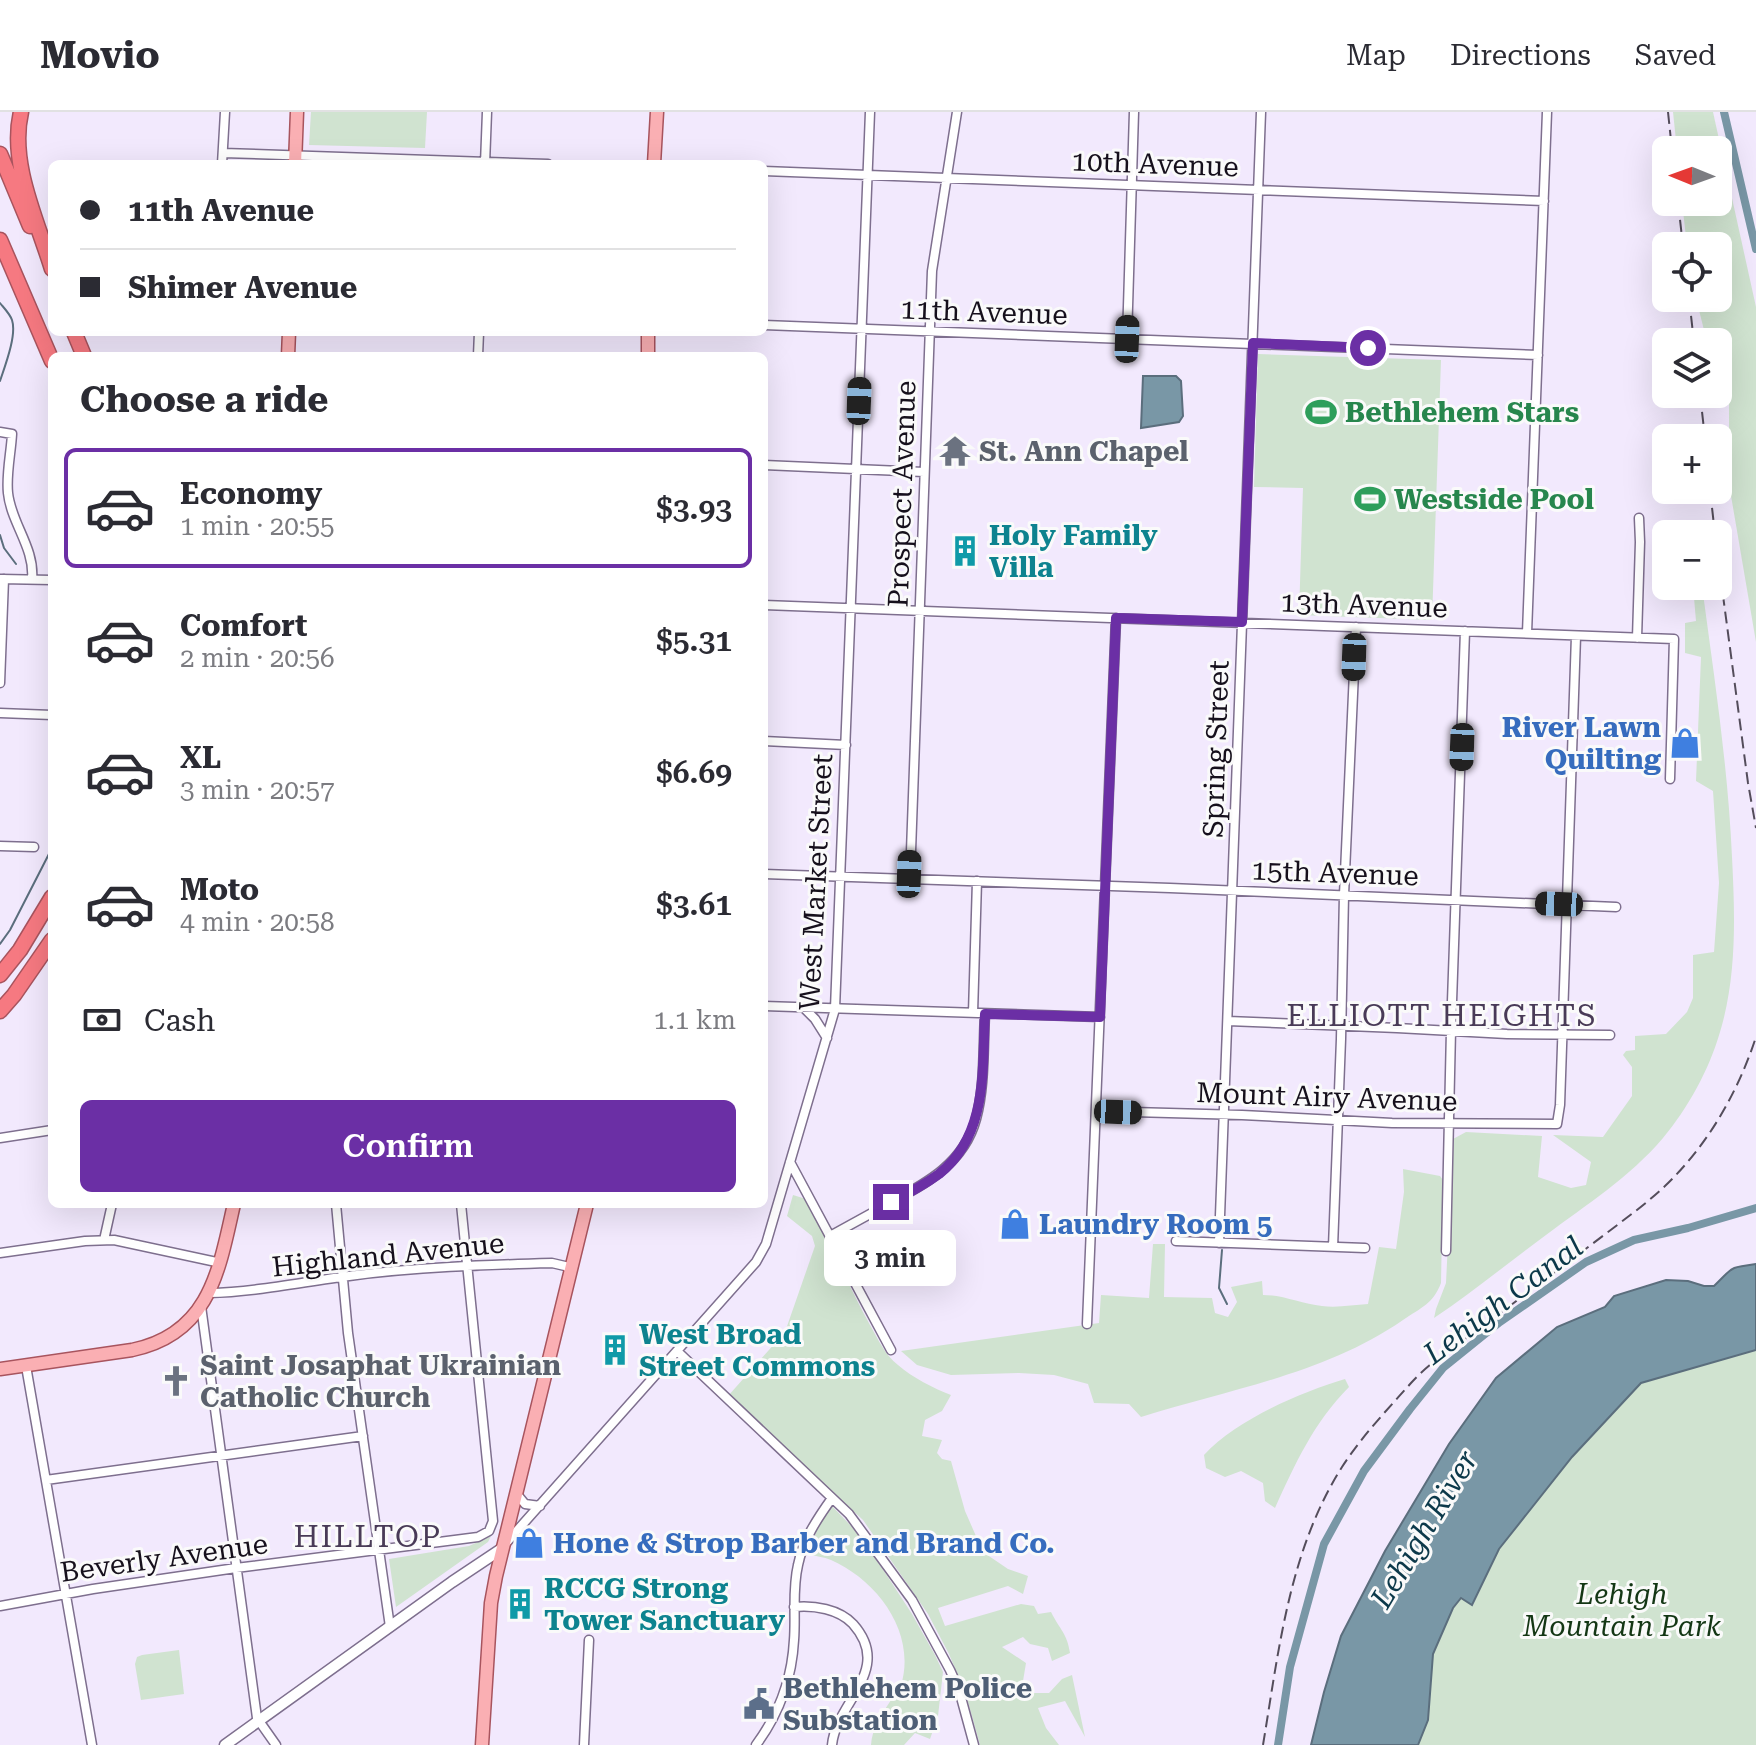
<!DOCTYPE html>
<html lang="en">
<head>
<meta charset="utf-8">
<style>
	body { margin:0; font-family:"Roboto Serif",serif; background:#f7f7f7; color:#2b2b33; height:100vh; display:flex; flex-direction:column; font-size:30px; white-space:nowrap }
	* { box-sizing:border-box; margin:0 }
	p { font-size:26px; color:#7c7c81 }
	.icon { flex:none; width:44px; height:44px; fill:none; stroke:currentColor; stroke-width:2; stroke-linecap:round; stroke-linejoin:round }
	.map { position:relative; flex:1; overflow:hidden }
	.side { position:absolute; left:48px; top:240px; width:720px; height:856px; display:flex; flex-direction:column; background:#fff; border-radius:12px; box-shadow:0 8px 32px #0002 }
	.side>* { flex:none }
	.hud { position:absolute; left:48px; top:48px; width:720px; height:176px; border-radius:12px; box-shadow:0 8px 32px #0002; display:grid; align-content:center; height:176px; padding:0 32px; background:#fff }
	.needle { width:52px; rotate:271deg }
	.tools { position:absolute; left:1652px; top:24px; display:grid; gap:16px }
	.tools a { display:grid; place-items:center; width:80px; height:80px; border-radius:12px; background:#fff; box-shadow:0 8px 32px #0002; font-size:40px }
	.end { position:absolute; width:36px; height:36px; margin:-18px; border:10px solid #6b2fa5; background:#fff; box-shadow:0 0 0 4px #fff }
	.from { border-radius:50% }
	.bubble { position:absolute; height:56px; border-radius:12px; background:#fff; box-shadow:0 8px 32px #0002; font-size:26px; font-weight:600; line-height:56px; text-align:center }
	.car { position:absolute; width:24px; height:48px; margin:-24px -12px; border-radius:10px; box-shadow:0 0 6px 2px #0007; background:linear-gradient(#222 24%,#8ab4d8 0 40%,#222 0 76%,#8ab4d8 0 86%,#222 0) }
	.hud b { display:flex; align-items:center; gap:28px; height:76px; font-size:30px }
	.hud b+b { border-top:2px solid #e1e1e2 }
	.hud i { width:20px; height:20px; background:#2b2b33 }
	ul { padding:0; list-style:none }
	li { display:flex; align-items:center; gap:24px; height:120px; margin:0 16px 12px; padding:0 16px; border:4px solid transparent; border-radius:12px }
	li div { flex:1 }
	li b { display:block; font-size:30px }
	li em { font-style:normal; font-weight:600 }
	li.on { border-color:#6b2fa5 }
	li>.icon { width:72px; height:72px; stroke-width:1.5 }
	h2 { padding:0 32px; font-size:36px; line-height:96px }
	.pay { display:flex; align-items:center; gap:20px; height:88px; padding:0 32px; font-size:30px }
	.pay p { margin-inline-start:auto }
	.cta { display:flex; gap:16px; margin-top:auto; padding:16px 32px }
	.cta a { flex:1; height:92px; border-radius:12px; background:#6b2fa5; color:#fff; font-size:32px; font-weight:600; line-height:92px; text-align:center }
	header { display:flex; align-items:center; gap:48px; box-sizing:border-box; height:112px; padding:0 40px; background:#fff; border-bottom:2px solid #e1e1e2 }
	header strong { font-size:38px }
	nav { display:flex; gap:44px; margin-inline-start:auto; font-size:28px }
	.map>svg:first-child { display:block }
	.green { fill:#d0e3d0 }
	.water { fill:#7997a6; stroke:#5b6e7d; stroke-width:2 }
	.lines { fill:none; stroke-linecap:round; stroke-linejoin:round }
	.stream { stroke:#5b6e7d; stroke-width:2 }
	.canal { stroke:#7997a6; stroke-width:8 }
	.minor-casing { stroke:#7e6f8e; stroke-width:11 }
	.tertiary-casing { stroke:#7e6f8e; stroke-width:13 }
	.primary-casing { stroke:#a8545e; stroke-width:15 }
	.motorway-casing { stroke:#a8545e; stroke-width:17 }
	.minor { stroke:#fff; stroke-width:8 }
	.tertiary { stroke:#fff; stroke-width:10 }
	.primary { stroke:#faafb3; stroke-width:12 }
	.motorway { stroke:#f67981; stroke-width:14 }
	.rail { stroke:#544d5b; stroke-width:2; stroke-dasharray:12 6; stroke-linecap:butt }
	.route { stroke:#6b2fa5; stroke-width:10 }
	.labels { text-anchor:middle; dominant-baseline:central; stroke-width:6; stroke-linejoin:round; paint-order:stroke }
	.street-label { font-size:28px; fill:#16101c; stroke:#fafafa }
	.leisure-label { font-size:28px; font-weight:bold; fill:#27864d; stroke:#fafafa; text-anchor:start }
	.worship-label { font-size:28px; font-weight:bold; fill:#5b616d; stroke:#fafafa; text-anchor:start }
	.culture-label { font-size:28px; font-weight:bold; fill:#0d838f; stroke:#fafafa; text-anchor:start }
	.shop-label { font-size:28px; font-weight:bold; fill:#366cbe; stroke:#fafafa; text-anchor:start }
	.park-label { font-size:28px; font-style:italic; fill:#143715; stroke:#fafafa }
	.service-label { font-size:28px; font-weight:bold; fill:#4e5e75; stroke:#fafafa; text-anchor:start }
	.neighbourhood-label { font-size:30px; letter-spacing:2px; fill:#493b57; stroke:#fafafa }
	.water-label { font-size:30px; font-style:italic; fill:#0c394a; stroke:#fafafa }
</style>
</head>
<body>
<header>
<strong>Movio</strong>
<nav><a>Map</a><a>Directions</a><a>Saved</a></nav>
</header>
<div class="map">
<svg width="1756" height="1633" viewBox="0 0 1756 1633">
	<rect width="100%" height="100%" fill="#f2e9fd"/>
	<!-- green -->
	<path class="green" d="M 311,0 L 427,0 L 425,36 L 309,33 Z
		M 1673,0 L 1713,0 L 1756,195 L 1756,530 L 1729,372 L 1729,260 L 1718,242 L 1718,230 L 1711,230 L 1704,218 L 1696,186 L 1718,186 L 1718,134 L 1687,134 L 1682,90 L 1718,90 L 1718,38 L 1677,38 Z
		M 1258,242 L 1441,248 L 1432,508 L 1299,503 L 1303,376 L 1254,375 Z
		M 1693,474 L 1702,474 C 1714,564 1728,654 1732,745 C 1735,803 1737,864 1720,920 C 1709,958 1688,996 1663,1026 C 1630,1065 1586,1093 1546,1123 C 1509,1150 1473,1180 1434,1206 L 1436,1197 L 1446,1171 L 1453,1027 L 1466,1020 L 1542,1024 L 1538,1065 L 1571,1076 L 1586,1073 L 1591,1050 L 1553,1023 L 1603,1025 L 1632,984 L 1632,955 L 1623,943 L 1626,939 L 1635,938 L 1635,924 L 1666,922 L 1687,900 L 1693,886 L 1693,843 L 1714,840 L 1719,771 L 1713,679 L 1696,669 L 1701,545 L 1685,541 L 1685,511 L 1696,509 Z
		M 1403,1057 L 1440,1064 L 1443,1068 L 1441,1171 C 1433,1192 1422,1195 1403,1208 C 1325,1262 1230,1277 1141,1305 L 1129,1292 L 1094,1291 L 1088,1272 L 1054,1263 L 1019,1261 L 951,1263 L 917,1253 L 901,1239 L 1099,1211 L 1101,1183 L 1149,1186 L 1153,1132 L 1165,1132 L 1164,1185 L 1212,1186 L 1215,1201 L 1228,1205 L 1237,1190 L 1231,1175 L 1262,1169 L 1263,1183 C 1283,1183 1302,1192 1322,1194 C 1337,1196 1353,1193 1368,1192 L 1379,1135 L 1396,1137 L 1404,1080 Z
		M 793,1083 L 806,1087 C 830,1127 847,1172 870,1213 C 878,1227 885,1243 898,1253 C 913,1266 933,1276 951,1283 L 942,1299 L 925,1308 L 922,1324 L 942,1328 L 937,1341 L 942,1347 L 951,1349 L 965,1399 L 983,1440 L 1008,1457 L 1028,1464 L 1023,1482 L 1008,1474 L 938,1496 L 945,1514 L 1021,1492 L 1034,1494 L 1038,1502 L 1051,1500 C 1060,1518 1067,1521 1070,1541 L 1052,1549 L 1048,1536 L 1030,1532 L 1023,1525 L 1002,1535 L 1026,1551 L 1021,1581 L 1049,1581 L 1062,1567 L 1072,1563 L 1085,1625 L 1065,1589 L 1038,1596 L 1046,1616 L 1059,1633 L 980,1633 L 966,1583 L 949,1542 L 928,1502 L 863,1408 L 728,1284 L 785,1220 L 815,1134 L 812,1124 L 787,1104 Z
		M 1756,1238 L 1756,1633 L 1418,1633 L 1428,1608 L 1433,1542 L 1453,1496 L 1461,1486 L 1473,1493 L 1499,1437 L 1572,1345 L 1641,1271 Z
		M 1345,1267 L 1349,1275 C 1314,1310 1295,1352 1275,1396 L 1265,1389 L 1263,1371 L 1241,1359 L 1225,1365 L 1206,1356 L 1204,1343 C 1236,1308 1299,1281 1345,1267 Z
		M 831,1393 L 856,1419 L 884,1459 L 912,1502 L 935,1543 L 943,1560 L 938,1604 L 930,1627 L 915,1621 L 904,1633 L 871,1633 C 872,1616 882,1602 891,1588 C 894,1584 899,1578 901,1573 C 917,1521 877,1468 831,1448 C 824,1445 815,1444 807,1442 L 818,1416 Z
		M 491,1424 L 488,1430 L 396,1495 L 389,1447 L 469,1434 Z
		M 179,1538 L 184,1582 L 141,1588 L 135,1552 L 137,1545 L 142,1543 Z"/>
	<!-- water -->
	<path class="water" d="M 1143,264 L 1176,264 L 1181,269 L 1183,304 L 1179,310 L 1141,316 Z
		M 1756,1152 L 1756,1238 L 1641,1271 L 1572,1345 L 1499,1437 L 1472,1493 L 1461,1486 L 1453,1496 L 1433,1542 L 1428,1608 L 1418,1633 L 1311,1633 L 1324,1580 L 1341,1524 L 1385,1439 L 1449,1332 L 1496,1266 L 1557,1215 L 1605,1195 L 1614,1184 L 1666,1168 L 1688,1169 L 1704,1174 L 1714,1174 C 1734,1155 1727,1156 1756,1152 Z"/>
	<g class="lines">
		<!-- stream -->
		<path class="stream" d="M 0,191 C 4,196 10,202 12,208 C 17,223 5,254 0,269
			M 0,423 L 4,436 L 16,452
			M 0,832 L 10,818 L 52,736
			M 1222,1138 L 1219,1176 L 1227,1192"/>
		<!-- canal -->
		<path class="canal" d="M 1724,0 L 1756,137
			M 1278,1633 L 1290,1555 L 1324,1432 L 1364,1359 L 1410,1297 L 1443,1256 L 1500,1210 L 1586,1150 L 1634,1128 L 1688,1116 L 1756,1096"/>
		<defs>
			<path id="minor" d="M 223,41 L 548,52
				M 222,52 L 225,0
				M 485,52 L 487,0
				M 764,59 L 1544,89
				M 764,213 L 1538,243
				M 1127,227 L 1134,0
				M 478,244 L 479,220
				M 0,320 L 12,322 C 11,341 6,362 8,381 C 11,411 35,436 32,467
				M 764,353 L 924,360
				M 1,467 L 52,468
				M 764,493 L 1674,527 L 1670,667
				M 1527,521 L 1547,0
				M 1637,526 L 1640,430 L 1639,406
				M 0,571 L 4,467
				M 0,601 L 52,603
				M 764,629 L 846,633
				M 0,734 L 34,735
				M 764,762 L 1170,776 L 1616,795
				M 910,767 L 932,159 L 957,0
				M 764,894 L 1100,905
				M 804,896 L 815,907 L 827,926
				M 973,901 L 977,769
				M 1228,909 L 1397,916 L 1507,922 L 1610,923
				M 1096,999 L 1242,1003 L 1392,1011 L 1557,1012 L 1560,993 L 1576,524
				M 0,1026 L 52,1018
				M 790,1050 L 891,1238
				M 336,1092 L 348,1221 L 390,1515
				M 830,1124 C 850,1113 870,1102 890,1091 C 927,1071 964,1051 976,1007 C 985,974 983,936 985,902
				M 104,1128 L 112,1092
				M 1176,1129 L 1365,1136
				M 1219,1131 L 1261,0
				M 1333,1135 L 1341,927 L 1344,783 L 1356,515
				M 1446,1139 L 1451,918 L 1465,519
				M 0,1141 L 85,1129 L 114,1128 L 221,1151
				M 209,1181 C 256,1180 302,1170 349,1164 C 416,1155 484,1153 552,1151 L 565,1154 L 571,1158
				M 201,1194 L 257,1606 L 276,1633
				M 1087,1212 L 1116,506
				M 677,1239 L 849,1402 L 912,1488 L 950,1558 L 959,1578 L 974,1633
				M 26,1254 L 92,1633
				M 46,1368 L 363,1324
				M 516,1381 L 525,1392 L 540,1394
				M 506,1431 L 756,1150 L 766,1132 L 835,897 L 870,0
				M 0,1494 L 93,1477 L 236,1456 L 478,1425 L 489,1419 L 493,1409 L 461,1092
				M 794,1495 C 814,1493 839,1497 853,1512 C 894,1558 836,1590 832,1633
				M 584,1633 L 589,1528
				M 756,1633 C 779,1602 792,1566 794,1528 C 796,1503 792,1478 798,1453 C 803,1428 817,1407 832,1386"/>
			<path id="tertiary" d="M 225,1633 L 452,1470 L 503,1436"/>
			<path id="primary" d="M 295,52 L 297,0
				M 654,52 L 657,0
				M 288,244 L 289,220
				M 648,244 L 648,220
				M 0,1257 L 132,1238 C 210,1222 219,1158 234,1092
				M 482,1633 L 491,1491 L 496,1464 L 587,1092"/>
			<path id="motorway" d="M 21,0 C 9,51 37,108 52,157
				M 0,42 L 30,114
				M 0,128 L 52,249
				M 74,220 L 84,244
				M 0,863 L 20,838 L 52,785
				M 0,899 L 14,883 L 52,828"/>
		</defs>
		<!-- minor casing -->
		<use href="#minor" class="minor-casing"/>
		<!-- tertiary casing -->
		<use href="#tertiary" class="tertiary-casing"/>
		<!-- primary casing -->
		<use href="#primary" class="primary-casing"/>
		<!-- motorway casing -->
		<use href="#motorway" class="motorway-casing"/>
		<!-- minor -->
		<use href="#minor" class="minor"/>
		<!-- tertiary -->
		<use href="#tertiary" class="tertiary"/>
		<!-- primary -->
		<use href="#primary" class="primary"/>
		<!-- motorway -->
		<use href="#motorway" class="motorway"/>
		<!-- rail -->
		<path class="rail" d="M 1668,0 L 1672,38
			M 1678,90 L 1683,134
			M 1689,186 L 1694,230
			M 1700,282 L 1705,326
			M 1710,378 L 1715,422
			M 1718,446 L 1748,671 L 1756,716
			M 1263,1633 C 1279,1537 1289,1439 1342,1355 C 1362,1324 1387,1298 1411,1271 C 1430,1250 1455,1234 1478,1218 C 1520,1186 1562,1155 1604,1123 C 1625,1107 1646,1092 1665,1074 C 1708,1033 1738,980 1756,925"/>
	</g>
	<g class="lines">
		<!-- route -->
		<path class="route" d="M 891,1090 C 907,1082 924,1073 939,1062 C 988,1023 982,959 985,902 L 1100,905 L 1116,506 L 1242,510 L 1253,231 L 1368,236"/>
	</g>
	<!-- icons -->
	<defs>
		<symbol id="stadium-bare" viewBox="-9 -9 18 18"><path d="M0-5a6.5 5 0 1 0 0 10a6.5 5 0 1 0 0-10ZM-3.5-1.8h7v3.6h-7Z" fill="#2e9e5b" stroke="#fafafa" stroke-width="2.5" paint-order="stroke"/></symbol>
		<symbol id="temple-bare" viewBox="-9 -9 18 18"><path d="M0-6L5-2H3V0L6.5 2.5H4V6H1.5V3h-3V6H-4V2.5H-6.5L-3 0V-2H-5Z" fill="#6b7280" stroke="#fafafa" stroke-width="2.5" paint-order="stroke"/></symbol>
		<symbol id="building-bare" viewBox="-9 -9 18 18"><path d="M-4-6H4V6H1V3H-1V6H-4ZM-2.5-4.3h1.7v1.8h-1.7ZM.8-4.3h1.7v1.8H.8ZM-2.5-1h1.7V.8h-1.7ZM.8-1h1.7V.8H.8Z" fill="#0f9aa8" stroke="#fafafa" stroke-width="2.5" paint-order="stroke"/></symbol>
		<symbol id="shop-bare" viewBox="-9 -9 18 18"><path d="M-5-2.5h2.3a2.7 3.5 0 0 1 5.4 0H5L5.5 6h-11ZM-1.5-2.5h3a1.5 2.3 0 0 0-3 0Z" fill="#3f7fe0" stroke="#fafafa" stroke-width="2.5" paint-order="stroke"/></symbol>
		<symbol id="church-bare" viewBox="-9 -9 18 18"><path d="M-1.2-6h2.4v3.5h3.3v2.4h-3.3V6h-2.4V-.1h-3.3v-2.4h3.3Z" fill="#6b7280" stroke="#fafafa" stroke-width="2.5" paint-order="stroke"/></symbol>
		<symbol id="civic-bare" viewBox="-9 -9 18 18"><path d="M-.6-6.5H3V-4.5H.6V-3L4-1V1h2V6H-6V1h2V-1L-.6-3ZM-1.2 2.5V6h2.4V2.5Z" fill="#5c6f8a" stroke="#fafafa" stroke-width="2.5" paint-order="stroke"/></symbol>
	</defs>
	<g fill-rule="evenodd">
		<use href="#stadium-bare" x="1299" y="278" width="44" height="44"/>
		<use href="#temple-bare" x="933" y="317" width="44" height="44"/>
		<use href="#stadium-bare" x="1348" y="365" width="44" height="44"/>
		<use href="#building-bare" x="943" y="417" width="44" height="44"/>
		<use href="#shop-bare" x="1663" y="609" width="44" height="44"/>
		<use href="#shop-bare" x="993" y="1090" width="44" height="44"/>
		<use href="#building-bare" x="593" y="1216" width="44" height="44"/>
		<use href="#church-bare" x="154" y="1247" width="44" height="44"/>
		<use href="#shop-bare" x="507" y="1409" width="44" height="44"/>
		<use href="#building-bare" x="498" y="1470" width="44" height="44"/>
		<use href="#civic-bare" x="737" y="1570" width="44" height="44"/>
	</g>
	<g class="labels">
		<!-- street labels -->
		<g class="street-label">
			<text transform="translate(1155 52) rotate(2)">10th Avenue</text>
			<text transform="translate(984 200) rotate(2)">11th Avenue</text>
			<text transform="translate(902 382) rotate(-88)">Prospect Avenue</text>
			<text transform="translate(1364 493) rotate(2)">13th Avenue</text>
			<text transform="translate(1216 637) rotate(-88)">Spring Street</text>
			<text transform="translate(1335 761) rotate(2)">15th Avenue</text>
			<text transform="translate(816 770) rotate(-87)">West Market Street</text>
			<text transform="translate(1327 985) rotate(2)">Mount Airy Avenue</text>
			<text transform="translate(388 1143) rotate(-6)">Highland Avenue</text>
			<text transform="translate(164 1446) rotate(-8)">Beverly Avenue</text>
		</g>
		<!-- leisure labels -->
		<g class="leisure-label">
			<text x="1345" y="300">Bethlehem Stars</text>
			<text x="1394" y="387">Westside Pool</text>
		</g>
		<!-- worship labels -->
		<g class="worship-label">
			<text x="979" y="339">St. Ann Chapel</text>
			<text x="200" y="1253">Saint Josaphat Ukrainian<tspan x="200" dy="32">Catholic Church</tspan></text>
		</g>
		<!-- culture labels -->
		<g class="culture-label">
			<text x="989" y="423">Holy Family<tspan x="989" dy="32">Villa</tspan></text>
			<text x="639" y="1222">West Broad<tspan x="639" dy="32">Street Commons</tspan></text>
			<text x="544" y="1476">RCCG Strong<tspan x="544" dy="32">Tower Sanctuary</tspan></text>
		</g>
		<!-- shop labels -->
		<g class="shop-label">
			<text x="1661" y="615" text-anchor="end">River Lawn<tspan x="1661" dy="32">Quilting</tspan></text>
			<text x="1039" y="1112">Laundry Room 5</text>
			<text x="553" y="1431">Hone &amp; Strop Barber and Brand Co.</text>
		</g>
		<!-- park labels -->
		<g class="park-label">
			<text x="1622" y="1482">Lehigh<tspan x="1622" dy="32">Mountain Park</tspan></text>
		</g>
		<!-- service labels -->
		<g class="service-label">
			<text x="783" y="1576">Bethlehem Police<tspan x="783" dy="32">Substation</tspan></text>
		</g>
		<!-- neighbourhood labels -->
		<g class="neighbourhood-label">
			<text x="1442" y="903">ELLIOTT HEIGHTS</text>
			<text x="368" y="1424">HILLTOP</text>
		</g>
		<!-- water labels -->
		<g class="water-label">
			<text transform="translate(1503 1188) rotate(-37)">Lehigh Canal</text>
			<text transform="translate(1424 1417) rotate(-59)">Lehigh River</text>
		</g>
	</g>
</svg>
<div class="tools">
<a><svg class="needle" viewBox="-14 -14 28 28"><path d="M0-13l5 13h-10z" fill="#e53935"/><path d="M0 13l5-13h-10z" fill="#7c7c81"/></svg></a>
<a><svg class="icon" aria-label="locate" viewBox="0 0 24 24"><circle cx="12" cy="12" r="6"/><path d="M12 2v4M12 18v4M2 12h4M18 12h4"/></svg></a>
<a><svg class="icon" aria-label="layers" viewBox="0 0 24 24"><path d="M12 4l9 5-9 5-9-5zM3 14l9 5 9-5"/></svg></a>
<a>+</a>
<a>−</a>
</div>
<i class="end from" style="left:1368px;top:236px"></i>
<i class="end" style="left:891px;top:1090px"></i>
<div class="bubble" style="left:824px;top:1118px;width:132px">3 min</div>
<i class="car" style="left:1127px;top:227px;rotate:2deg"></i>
<i class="car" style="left:859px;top:289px;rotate:2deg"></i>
<i class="car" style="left:1354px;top:545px;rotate:182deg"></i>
<i class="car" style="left:1462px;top:635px;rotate:182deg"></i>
<i class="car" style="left:909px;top:762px;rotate:2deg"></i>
<i class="car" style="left:1559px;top:792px;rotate:272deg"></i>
<i class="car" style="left:1118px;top:1000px;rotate:92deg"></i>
<div class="hud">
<b><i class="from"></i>11th Avenue</b>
<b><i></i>Shimer Avenue</b>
</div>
<section class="side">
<h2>Choose a ride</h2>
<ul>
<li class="on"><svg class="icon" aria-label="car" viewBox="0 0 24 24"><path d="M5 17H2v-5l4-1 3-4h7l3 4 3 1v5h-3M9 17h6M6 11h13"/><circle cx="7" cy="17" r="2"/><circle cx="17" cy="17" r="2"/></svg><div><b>Economy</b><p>1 min · 20:55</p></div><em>$3.93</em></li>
<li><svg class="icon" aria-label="car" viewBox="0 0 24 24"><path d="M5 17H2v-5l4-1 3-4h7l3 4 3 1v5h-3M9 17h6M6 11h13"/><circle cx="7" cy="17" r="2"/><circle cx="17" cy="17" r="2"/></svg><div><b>Comfort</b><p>2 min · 20:56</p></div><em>$5.31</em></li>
<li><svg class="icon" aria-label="car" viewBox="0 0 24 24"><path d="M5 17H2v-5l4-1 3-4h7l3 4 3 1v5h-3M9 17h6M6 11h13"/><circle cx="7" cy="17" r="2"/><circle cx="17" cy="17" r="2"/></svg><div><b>XL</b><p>3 min · 20:57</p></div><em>$6.69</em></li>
<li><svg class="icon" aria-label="car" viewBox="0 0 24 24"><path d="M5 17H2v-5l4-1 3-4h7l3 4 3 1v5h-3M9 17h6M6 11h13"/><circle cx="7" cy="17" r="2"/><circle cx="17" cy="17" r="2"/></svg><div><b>Moto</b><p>4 min · 20:58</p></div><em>$3.61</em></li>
</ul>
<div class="pay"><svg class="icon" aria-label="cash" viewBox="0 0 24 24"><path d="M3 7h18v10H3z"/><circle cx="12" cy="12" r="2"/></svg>Cash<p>1.1 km</p></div>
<div class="cta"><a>Confirm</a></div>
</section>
</div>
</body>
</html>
